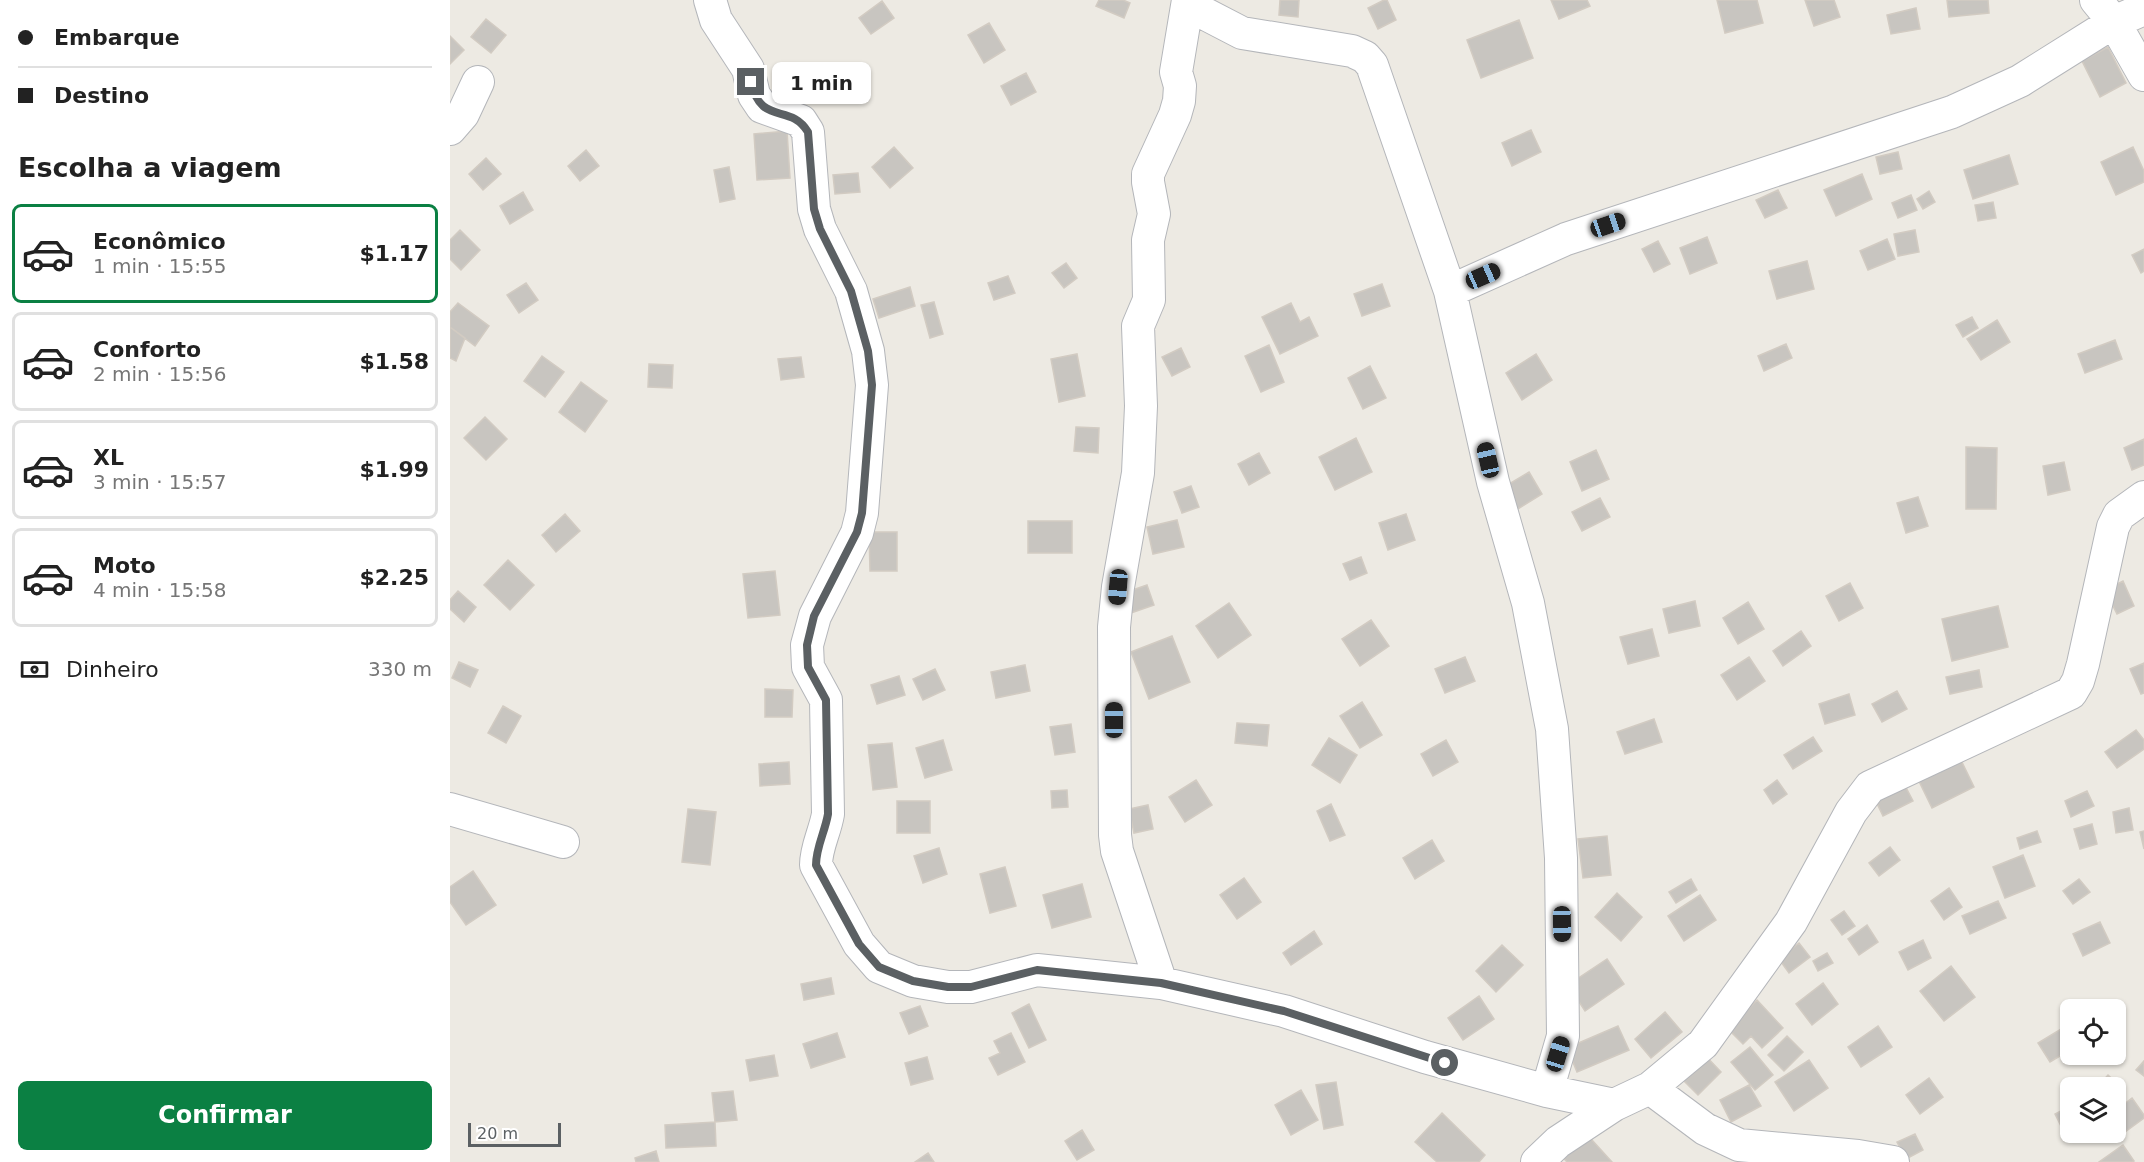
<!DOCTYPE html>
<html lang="pt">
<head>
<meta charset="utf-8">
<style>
	body { margin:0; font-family:"DejaVu Sans",sans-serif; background:#f2f2f2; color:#222; height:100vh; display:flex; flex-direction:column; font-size:22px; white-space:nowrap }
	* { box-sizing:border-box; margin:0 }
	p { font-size:20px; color:#767676 }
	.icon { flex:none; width:33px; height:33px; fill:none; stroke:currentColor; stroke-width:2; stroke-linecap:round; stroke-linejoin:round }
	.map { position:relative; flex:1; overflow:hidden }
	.side { display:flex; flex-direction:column; background:#fff; width:450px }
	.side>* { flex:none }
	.banner { display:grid; align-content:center; height:132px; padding:0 18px; background:#fff }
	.controls { position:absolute; left:1610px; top:999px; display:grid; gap:12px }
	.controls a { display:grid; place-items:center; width:66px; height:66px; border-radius:9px; background:#fff; box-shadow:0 2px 4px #0004; font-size:30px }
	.scale { position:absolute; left:18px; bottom:15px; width:93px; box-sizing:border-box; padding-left:6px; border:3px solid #5b6063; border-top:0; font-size:16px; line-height:21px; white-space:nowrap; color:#5b6063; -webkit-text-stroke:4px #fff; paint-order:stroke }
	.end { position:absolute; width:27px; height:27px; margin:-14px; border:8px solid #5b6063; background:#fff; box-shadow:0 0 0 3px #fff }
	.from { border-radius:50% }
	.bubble { position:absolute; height:42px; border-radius:9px; background:#fff; box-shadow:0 2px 4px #0004; font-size:20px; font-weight:700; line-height:42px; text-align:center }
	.car { position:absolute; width:18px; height:36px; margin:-18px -9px; border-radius:8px; box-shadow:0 0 4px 2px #0007; background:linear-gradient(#222 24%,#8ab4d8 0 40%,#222 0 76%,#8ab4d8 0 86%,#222 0) }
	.banner b { display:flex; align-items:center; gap:21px; height:57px; font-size:22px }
	.banner b+b { border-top:2px solid #e0e0e0 }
	.banner i { width:15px; height:15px; background:#222 }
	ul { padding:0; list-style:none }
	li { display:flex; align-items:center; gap:18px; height:99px; margin:0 12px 9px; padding:0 6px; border:3px solid #e0e0e0; border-radius:9px }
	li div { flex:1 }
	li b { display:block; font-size:22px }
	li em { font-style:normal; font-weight:700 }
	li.selected { border-color:#0b8043 }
	li>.icon { width:54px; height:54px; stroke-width:1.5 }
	h2 { padding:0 18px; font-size:27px; line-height:72px }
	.pay { display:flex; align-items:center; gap:15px; height:66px; padding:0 18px; font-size:22px }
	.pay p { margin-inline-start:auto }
	.button { display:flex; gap:12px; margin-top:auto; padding:12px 18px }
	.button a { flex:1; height:69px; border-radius:9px; background:#0b8043; color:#fff; font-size:24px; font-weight:700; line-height:69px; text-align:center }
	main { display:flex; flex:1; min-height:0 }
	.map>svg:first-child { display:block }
	.building { fill:#c8c5c0; stroke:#d2cbc2; stroke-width:1.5 }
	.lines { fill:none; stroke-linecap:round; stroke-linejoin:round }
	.minor-casing { stroke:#b4b6ba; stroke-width:34 }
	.minor { stroke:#fff; stroke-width:32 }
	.route { stroke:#5b6063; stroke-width:8 }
</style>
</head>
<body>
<main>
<section class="side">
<div class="banner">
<b><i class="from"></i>Embarque</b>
<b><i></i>Destino</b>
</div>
<h2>Escolha a viagem</h2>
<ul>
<li class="selected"><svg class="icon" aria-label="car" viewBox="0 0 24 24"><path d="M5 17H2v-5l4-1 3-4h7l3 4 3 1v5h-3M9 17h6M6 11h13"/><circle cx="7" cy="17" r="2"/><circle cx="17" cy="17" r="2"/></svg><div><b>Econômico</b><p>1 min · 15:55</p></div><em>$1.17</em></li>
<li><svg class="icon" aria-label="car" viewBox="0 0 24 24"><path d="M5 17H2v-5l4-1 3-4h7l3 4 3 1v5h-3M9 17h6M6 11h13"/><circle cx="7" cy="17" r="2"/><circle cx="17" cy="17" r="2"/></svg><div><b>Conforto</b><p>2 min · 15:56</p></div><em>$1.58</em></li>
<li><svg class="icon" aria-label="car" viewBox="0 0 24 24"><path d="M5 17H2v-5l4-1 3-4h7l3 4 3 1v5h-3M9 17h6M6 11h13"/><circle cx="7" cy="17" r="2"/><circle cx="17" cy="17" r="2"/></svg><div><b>XL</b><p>3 min · 15:57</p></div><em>$1.99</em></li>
<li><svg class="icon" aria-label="car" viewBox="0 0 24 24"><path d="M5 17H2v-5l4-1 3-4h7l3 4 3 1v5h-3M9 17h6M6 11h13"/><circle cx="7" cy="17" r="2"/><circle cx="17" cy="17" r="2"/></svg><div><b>Moto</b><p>4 min · 15:58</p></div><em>$2.25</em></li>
</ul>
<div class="pay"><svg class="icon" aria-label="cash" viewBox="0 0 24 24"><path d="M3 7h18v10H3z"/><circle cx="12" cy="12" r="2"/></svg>Dinheiro<p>330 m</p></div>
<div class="button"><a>Confirmar</a></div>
</section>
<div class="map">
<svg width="1694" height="1162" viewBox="0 0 1694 1162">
	<rect width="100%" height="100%" fill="#edeae3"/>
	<!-- building -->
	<path class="building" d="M 649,0 L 673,0 L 680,3 L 674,18 L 646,6 Z
		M 830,0 L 849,0 L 848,17 L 829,15 Z
		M 934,0 L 937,0 L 946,20 L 928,29 L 918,8 Z
		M 1101,0 L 1137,0 L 1140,6 L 1109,19 Z
		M 1267,0 L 1307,0 L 1313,23 L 1275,33 Z
		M 1355,0 L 1384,0 L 1390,17 L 1364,26 Z
		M 1497,0 L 1538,0 L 1539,13 L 1499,17 Z
		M 432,1 L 444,18 L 421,34 L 409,18 Z
		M 1466,8 L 1470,29 L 1441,34 L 1437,15 Z
		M 36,19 L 56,35 L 41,53 L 21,37 Z
		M 1069,20 L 1083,58 L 1031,78 L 1017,40 Z
		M 539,23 L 555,50 L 534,63 L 518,35 Z
		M 0,36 L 14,50 L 0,64 Z
		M 1658,47 L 1676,83 L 1650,97 L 1632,61 Z
		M 576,73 L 586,92 L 561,105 L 551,86 Z
		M 1081,130 L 1091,152 L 1062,166 L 1052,143 Z
		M 337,131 L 340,178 L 307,180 L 304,134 Z
		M 444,147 L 463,168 L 440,188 L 422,167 Z
		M 1683,147 L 1694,171 L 1694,182 L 1666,195 L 1651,162 Z
		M 136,150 L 149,166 L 130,181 L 118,166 Z
		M 1448,152 L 1452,169 L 1430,174 L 1426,157 Z
		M 1559,155 L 1568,184 L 1523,199 L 1514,170 Z
		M 36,158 L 51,174 L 33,190 L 19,174 Z
		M 279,167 L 285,199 L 270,202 L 264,170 Z
		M 408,173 L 410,192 L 385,194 L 383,175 Z
		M 1412,174 L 1422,199 L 1386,216 L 1374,190 Z
		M 1328,190 L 1337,208 L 1315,218 L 1306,200 Z
		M 1479,191 L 1485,202 L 1473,209 L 1467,199 Z
		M 73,192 L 83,210 L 60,224 L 50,206 Z
		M 1461,195 L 1467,210 L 1448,218 L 1442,203 Z
		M 1543,202 L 1546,218 L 1528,221 L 1525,205 Z
		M 10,230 L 30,250 L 11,270 L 0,259 L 0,240 Z
		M 1465,230 L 1469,252 L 1448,256 L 1444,234 Z
		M 1257,237 L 1267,263 L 1240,274 L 1230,248 Z
		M 1437,239 L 1445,259 L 1418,270 L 1410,251 Z
		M 1208,241 L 1220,264 L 1204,272 L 1192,249 Z
		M 1694,249 L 1694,271 L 1691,273 L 1682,255 Z
		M 1357,261 L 1364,289 L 1327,299 L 1319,271 Z
		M 616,263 L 627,278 L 614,288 L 602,273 Z
		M 558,276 L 565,293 L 544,300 L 538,283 Z
		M 76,283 L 88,300 L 69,313 L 57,295 Z
		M 932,284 L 940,306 L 912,316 L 904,294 Z
		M 460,287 L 465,306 L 429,318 L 423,299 Z
		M 484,302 L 493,334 L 480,338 L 471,305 Z
		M 8,303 L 39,326 L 25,346 L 0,327 L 0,312 Z
		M 841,303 L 850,322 L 859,317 L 868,336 L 830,354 L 812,317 Z
		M 1522,317 L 1528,328 L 1513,337 L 1506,325 Z
		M 1547,320 L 1560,342 L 1531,360 L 1517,339 Z
		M 0,327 L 15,338 L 6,361 L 0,358 Z
		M 1665,340 L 1672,359 L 1635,373 L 1628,354 Z
		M 1336,344 L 1342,358 L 1314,371 L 1308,356 Z
		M 819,345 L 834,382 L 811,392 L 795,356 Z
		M 731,348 L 740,367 L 722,376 L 712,357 Z
		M 627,354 L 635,396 L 609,402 L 601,359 Z
		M 1086,354 L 1102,380 L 1072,400 L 1056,373 Z
		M 92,356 L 114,372 L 95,397 L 74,381 Z
		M 351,357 L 354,377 L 331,380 L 328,359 Z
		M 199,364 L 223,365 L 222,388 L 198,387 Z
		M 920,366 L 936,398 L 913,409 L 898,378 Z
		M 131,382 L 157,401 L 135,432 L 109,412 Z
		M 35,417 L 57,439 L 36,460 L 14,438 Z
		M 626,427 L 649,428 L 648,453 L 624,451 Z
		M 906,438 L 922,472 L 885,490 L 869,457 Z
		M 1694,439 L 1694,465 L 1682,470 L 1674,448 Z
		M 1516,447 L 1547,448 L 1546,509 L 1516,509 Z
		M 1146,450 L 1159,479 L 1132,491 L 1120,462 Z
		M 809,453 L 820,473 L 799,485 L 788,464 Z
		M 1614,462 L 1620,490 L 1598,495 L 1593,466 Z
		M 1079,472 L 1092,494 L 1063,512 L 1049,490 Z
		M 741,486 L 749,507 L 732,513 L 724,492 Z
		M 1468,497 L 1478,526 L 1456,533 L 1447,503 Z
		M 1150,498 L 1160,517 L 1132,531 L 1122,512 Z
		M 115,514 L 130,531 L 106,552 L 92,535 Z
		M 956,514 L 965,540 L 938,550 L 929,523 Z
		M 727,520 L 734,547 L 703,554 L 697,527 Z
		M 578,521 L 622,521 L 622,553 L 578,553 Z
		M 419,532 L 447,532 L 447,571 L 420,571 Z
		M 911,557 L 917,573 L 900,580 L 893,564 Z
		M 58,560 L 84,585 L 60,610 L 34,585 Z
		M 325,571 L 330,615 L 298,618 L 293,574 Z
		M 1673,581 L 1684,606 L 1667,614 L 1655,590 Z
		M 1400,583 L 1413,608 L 1389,621 L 1376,596 Z
		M 697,585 L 704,605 L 678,614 L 671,594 Z
		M 8,591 L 26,607 L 14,622 L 0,609 L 0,600 Z
		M 1245,601 L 1250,626 L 1219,633 L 1213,609 Z
		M 1298,602 L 1314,629 L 1288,644 L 1273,618 Z
		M 779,603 L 801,635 L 768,658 L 746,626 Z
		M 1548,606 L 1558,647 L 1502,661 L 1492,619 Z
		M 921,620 L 939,646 L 910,666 L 892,639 Z
		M 1202,629 L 1209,656 L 1178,664 L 1170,637 Z
		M 1351,631 L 1361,646 L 1333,666 L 1323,651 Z
		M 722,636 L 740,682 L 699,699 L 681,652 Z
		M 1015,657 L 1025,681 L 995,693 L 985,669 Z
		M 1299,657 L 1315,681 L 1287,700 L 1271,675 Z
		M 9,662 L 28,670 L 20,687 L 2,678 Z
		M 1694,663 L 1694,693 L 1691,694 L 1680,669 Z
		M 575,665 L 580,691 L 546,698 L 541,672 Z
		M 485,669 L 495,690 L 473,700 L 463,679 Z
		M 1529,670 L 1532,687 L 1500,694 L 1496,677 Z
		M 449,676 L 455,695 L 427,704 L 421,685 Z
		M 315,689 L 343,690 L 342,717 L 315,717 Z
		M 1447,691 L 1457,709 L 1432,722 L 1422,704 Z
		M 1399,694 L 1405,715 L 1375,724 L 1369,704 Z
		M 912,702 L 932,735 L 910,748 L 890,716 Z
		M 53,706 L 71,716 L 56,743 L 38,733 Z
		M 1204,719 L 1212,742 L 1175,754 L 1167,732 Z
		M 787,723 L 819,725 L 817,746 L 785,743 Z
		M 621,724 L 625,752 L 605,755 L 600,727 Z
		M 1686,730 L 1694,740 L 1694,749 L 1667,768 L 1655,752 Z
		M 1363,737 L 1372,751 L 1343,769 L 1334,755 Z
		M 879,738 L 907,755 L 890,783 L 862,765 Z
		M 493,740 L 502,770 L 475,778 L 466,748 Z
		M 996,740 L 1008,762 L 983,776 L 971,754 Z
		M 442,743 L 447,787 L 423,790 L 418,745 Z
		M 1508,754 L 1524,787 L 1482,808 L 1466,775 Z
		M 339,762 L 340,784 L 310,786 L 309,764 Z
		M 1450,776 L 1463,801 L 1433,816 L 1421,791 Z
		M 746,780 L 762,805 L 735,822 L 719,797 Z
		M 1327,780 L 1337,794 L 1323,804 L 1314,790 Z
		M 617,790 L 618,807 L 602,808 L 601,791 Z
		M 1637,791 L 1644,806 L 1621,817 L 1615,801 Z
		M 447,801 L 480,801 L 480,833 L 447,833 Z
		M 881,804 L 895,835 L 880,841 L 867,811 Z
		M 698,805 L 703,829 L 684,833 L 679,809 Z
		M 1679,808 L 1683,830 L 1666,833 L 1663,812 Z
		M 238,809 L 266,812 L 260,865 L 232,862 Z
		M 1642,824 L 1647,844 L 1630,849 L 1624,829 Z
		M 1587,831 L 1591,842 L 1570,849 L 1567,838 Z
		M 1694,831 L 1694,849 L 1690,832 Z
		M 1157,836 L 1161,875 L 1133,878 L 1128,839 Z
		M 982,840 L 994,861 L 965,879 L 953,858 Z
		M 1440,847 L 1450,860 L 1429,876 L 1419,863 Z
		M 489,848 L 497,874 L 473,883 L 464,856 Z
		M 1573,855 L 1585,886 L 1555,898 L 1543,867 Z
		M 555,867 L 566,906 L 540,913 L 530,874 Z
		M 23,871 L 46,905 L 16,925 L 0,902 L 0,887 Z
		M 794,878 L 811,902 L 787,919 L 770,895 Z
		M 1241,879 L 1247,890 L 1226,903 L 1219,892 Z
		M 1629,879 L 1640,892 L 1623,904 L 1613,891 Z
		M 632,884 L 641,917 L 602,928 L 593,895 Z
		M 1499,888 L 1512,907 L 1494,920 L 1481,901 Z
		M 1167,893 L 1192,917 L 1171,941 L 1145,917 Z
		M 1250,895 L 1266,920 L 1234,941 L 1218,916 Z
		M 1548,901 L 1556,918 L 1520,934 L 1512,916 Z
		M 1394,911 L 1405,926 L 1392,935 L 1381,920 Z
		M 1650,922 L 1660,943 L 1633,956 L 1623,934 Z
		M 1417,925 L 1428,942 L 1409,955 L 1398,939 Z
		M 864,931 L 872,944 L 841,965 L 833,953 Z
		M 1473,940 L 1481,958 L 1458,970 L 1449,952 Z
		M 1349,943 L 1360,957 L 1339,973 L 1329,959 Z
		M 1052,945 L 1073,965 L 1046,992 L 1026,971 Z
		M 1377,953 L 1383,963 L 1368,971 L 1363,961 Z
		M 1157,959 L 1174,984 L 1135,1011 L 1118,985 Z
		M 1501,966 L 1525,997 L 1494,1021 L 1470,991 Z
		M 381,978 L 384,994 L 354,1000 L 351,984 Z
		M 1373,983 L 1388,1004 L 1362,1025 L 1346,1004 Z
		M 1029,996 L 1044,1019 L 1013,1040 L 998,1018 Z
		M 1307,1000 L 1333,1028 L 1312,1048 L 1301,1036 L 1293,1044 L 1278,1029 Z
		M 579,1004 L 596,1040 L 579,1048 L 562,1013 Z
		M 470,1006 L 478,1026 L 459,1034 L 450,1013 Z
		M 1215,1012 L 1232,1032 L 1201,1058 L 1185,1039 Z
		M 1168,1026 L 1179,1050 L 1127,1072 L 1117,1048 Z
		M 1428,1026 L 1442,1047 L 1411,1067 L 1398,1047 Z
		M 1616,1026 L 1620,1033 L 1620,1050 L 1600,1062 L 1588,1043 Z
		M 387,1033 L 395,1057 L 361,1068 L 353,1044 Z
		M 561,1033 L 575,1062 L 548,1075 L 539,1058 L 550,1053 L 544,1041 Z
		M 1337,1036 L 1353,1052 L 1334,1071 L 1318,1055 Z
		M 1300,1047 L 1323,1075 L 1305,1090 L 1281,1062 Z
		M 1252,1052 L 1271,1072 L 1248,1095 L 1228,1075 Z
		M 324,1055 L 328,1076 L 300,1081 L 296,1060 Z
		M 477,1057 L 483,1079 L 461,1085 L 455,1063 Z
		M 1359,1060 L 1378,1088 L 1344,1111 L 1325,1082 Z
		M 1694,1061 L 1694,1076 L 1686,1070 Z
		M 1658,1075 L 1672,1088 L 1665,1095 L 1665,1088 L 1646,1088 Z
		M 1479,1078 L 1493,1097 L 1470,1114 L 1456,1095 Z
		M 886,1082 L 893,1125 L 874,1129 L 866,1085 Z
		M 1299,1085 L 1311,1106 L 1281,1122 L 1270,1100 Z
		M 851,1090 L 868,1120 L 841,1135 L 825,1105 Z
		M 283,1091 L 287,1120 L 265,1122 L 262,1093 Z
		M 1682,1098 L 1694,1115 L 1694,1118 L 1675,1132 L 1665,1118 L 1665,1111 Z
		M 1620,1106 L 1620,1132 L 1615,1134 L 1605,1114 Z
		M 992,1113 L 1035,1155 L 1029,1162 L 987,1162 L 965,1142 Z
		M 265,1122 L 266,1146 L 216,1148 L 215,1125 Z
		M 1132,1129 L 1162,1162 L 1117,1162 L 1108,1152 Z
		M 632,1130 L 644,1150 L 627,1160 L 615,1141 Z
		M 1465,1134 L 1473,1150 L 1456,1159 L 1447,1142 Z
		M 1673,1145 L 1684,1161 L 1682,1162 L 1649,1162 Z
		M 206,1151 L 209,1162 L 186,1162 L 185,1158 Z
		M 478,1153 L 484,1162 L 465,1162 Z"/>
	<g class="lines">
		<defs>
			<path id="minor" d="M 260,0 L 266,20 L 298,69 L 304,95 L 312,107 L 351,121 L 358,132 L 364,209 L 370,229 L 401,291 L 418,351 L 422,385 L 412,513 L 407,533 L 365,616 L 357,645 L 358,667 L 376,700 L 378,814 C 375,832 366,847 366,865 L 409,944 L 429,967 L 463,981 L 498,987 L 521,987 L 587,970 L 711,983 L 834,1011 L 975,1057 L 1097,1091 L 1164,1105
				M 1646,0 L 1664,22 L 1694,75
				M 738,5 L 792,33 L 902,51 L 915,57 L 922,65 L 1000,291 L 1043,482 L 1078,603 L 1102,729 L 1111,858 L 1113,1036 L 1097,1091
				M 0,129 L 13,114 L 28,82
				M 1000,291 L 1116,239 L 1502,112 L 1570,81 L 1664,22 L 1694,9
				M 0,809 L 113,842
				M 711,983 L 667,851 L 665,835 L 664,627 L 668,587 L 688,473 L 691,406 L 688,326 L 699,300 L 698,240 L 704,214 L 698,182 L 698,174 L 725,115 L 729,101 L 730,86 L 726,72 L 738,0
				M 1200,1088 L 1255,1129 L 1289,1145 L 1408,1156 L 1443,1162
				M 1087,1162 L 1108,1142 L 1164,1105 L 1200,1088 L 1253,1044 L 1341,922 L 1401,812 L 1420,787 L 1621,693 L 1628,681 L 1633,664 L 1663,527 L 1669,515 L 1694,497"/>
		</defs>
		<!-- minor casing -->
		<use href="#minor" class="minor-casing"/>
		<!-- minor -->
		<use href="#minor" class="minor"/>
	</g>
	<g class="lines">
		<!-- route -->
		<path class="route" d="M 301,82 C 311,127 340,102 358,132 L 364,209 L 370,229 L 401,291 L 418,351 L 422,385 L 412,513 L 407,532 L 364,616 L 357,645 L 358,667 L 376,700 L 378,814 C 375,832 366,847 366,865 L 409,944 L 429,967 L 463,981 L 498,987 L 521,987 L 587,970 L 711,983 L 834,1011 L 995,1063"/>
	</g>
</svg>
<div class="controls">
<a><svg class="icon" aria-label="locate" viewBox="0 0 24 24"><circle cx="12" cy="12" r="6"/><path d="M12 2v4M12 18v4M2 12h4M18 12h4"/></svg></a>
<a><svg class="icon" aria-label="layers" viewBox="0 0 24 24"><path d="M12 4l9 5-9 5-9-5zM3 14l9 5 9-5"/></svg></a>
</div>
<div class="scale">20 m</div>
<i class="end from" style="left:995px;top:1063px"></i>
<i class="end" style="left:301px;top:82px"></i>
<div class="bubble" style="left:322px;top:62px;width:99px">1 min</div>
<i class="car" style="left:1158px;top:225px;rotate:71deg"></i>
<i class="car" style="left:1033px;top:276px;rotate:66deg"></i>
<i class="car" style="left:1038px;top:460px;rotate:347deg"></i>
<i class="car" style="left:668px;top:587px;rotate:185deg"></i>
<i class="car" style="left:664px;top:720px;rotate:0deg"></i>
<i class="car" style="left:1112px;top:924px;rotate:179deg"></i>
<i class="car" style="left:1108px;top:1054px;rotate:17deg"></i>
</div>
</main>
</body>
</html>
